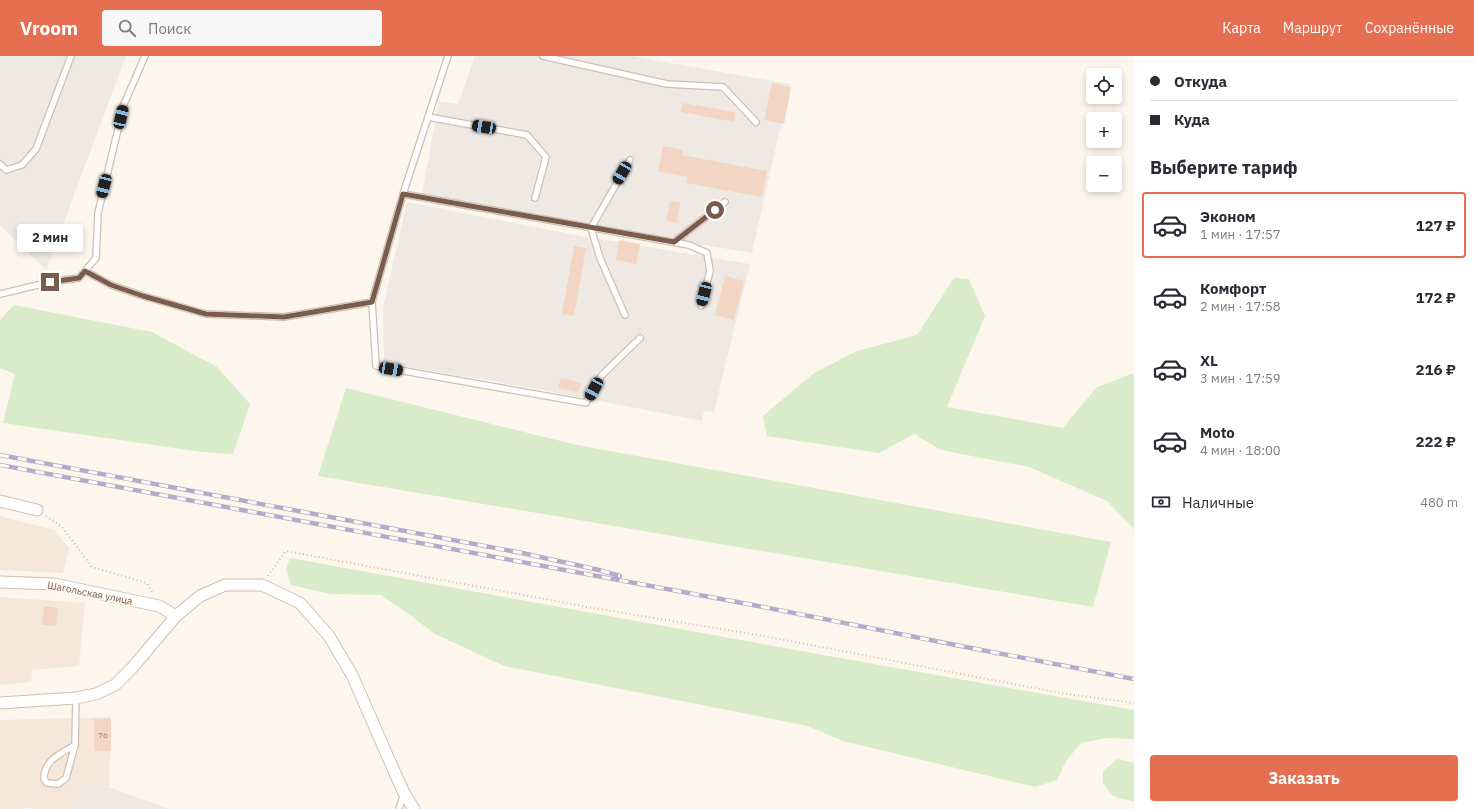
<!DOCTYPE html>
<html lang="ru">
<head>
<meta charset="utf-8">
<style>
	body { margin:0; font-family:"IBM Plex Sans",sans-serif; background:#f7f7f7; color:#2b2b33; height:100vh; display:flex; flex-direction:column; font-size:15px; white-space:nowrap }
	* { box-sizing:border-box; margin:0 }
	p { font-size:13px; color:#7c7c81 }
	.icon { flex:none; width:22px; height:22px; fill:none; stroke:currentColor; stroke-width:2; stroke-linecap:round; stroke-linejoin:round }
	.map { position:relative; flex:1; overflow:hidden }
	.drawer { display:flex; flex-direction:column; background:#fff; width:340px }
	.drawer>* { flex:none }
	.banner { display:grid; align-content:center; height:88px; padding:0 16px; background:#fff }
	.fabs { position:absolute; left:1086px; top:12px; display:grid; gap:8px }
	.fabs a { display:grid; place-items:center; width:36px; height:36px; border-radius:4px; background:#fff; box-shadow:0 2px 6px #0003; font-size:20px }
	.end { position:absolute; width:18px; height:18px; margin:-9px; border:5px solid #7a5c4d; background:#fff; box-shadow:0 0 0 2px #fff }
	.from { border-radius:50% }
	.bubble { position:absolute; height:28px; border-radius:4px; background:#fff; box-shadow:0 2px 6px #0003; font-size:13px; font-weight:700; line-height:28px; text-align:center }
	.car { position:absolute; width:12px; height:24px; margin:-12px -6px; border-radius:5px; box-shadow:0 0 3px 1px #0007; background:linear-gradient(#222 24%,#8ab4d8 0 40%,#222 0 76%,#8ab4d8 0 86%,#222 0) }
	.banner b { display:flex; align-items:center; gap:14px; height:38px; font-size:15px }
	.banner b+b { border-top:1px solid #e1e1e2 }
	.banner i { width:10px; height:10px; background:#2b2b33 }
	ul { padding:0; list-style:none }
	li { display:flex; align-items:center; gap:12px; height:66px; margin:0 8px 6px; padding:0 8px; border:2px solid transparent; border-radius:4px }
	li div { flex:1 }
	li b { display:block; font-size:15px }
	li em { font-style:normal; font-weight:700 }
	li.on { border-color:#e76f51 }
	li>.icon { width:36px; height:36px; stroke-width:1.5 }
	h2 { padding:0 16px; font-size:18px; line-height:48px }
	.pay { display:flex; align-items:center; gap:10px; height:44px; padding:0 16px; font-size:15px }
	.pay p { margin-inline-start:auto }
	.cta { display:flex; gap:8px; margin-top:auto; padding:8px 16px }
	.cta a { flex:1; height:46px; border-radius:4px; background:#e76f51; color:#fff; font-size:16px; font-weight:700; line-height:46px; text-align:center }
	header { display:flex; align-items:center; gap:24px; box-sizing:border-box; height:56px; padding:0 20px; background:#e76f51; color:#fff }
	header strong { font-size:19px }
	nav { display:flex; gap:22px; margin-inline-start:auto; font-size:14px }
	.search { width:280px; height:36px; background:#f7f7f7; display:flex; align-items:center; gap:10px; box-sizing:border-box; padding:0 14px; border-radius:4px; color:#7c7c81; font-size:15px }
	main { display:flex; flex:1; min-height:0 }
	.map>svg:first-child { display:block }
	.residential { fill:#f5e8da }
	.industrial { fill:#efe9e4 }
	.green { fill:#d8ecc9 }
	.building { fill:#f3d5c3 }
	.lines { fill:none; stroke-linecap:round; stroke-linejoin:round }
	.service-casing { stroke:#d1beb0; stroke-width:8 }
	.minor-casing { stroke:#d1beb0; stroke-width:13 }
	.path { stroke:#d9b8a5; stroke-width:2; stroke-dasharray:1 3; stroke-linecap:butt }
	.service { stroke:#fff; stroke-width:5.5 }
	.minor { stroke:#fff; stroke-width:11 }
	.rail-casing { stroke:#b9a8c9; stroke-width:4.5 }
	.rail { stroke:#fffaf3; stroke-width:3; stroke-dasharray:9; stroke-linecap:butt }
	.route { stroke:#7a5c4d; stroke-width:5 }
	.labels { text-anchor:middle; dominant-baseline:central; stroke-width:3.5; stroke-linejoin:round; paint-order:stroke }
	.number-label { font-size:8px; fill:#987a6a }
	.street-label { font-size:10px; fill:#7a5c4d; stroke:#fffaf3 }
</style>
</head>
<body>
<header>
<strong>Vroom</strong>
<div class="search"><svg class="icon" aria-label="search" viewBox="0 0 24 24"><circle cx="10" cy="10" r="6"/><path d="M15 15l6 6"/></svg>Поиск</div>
<nav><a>Карта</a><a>Маршрут</a><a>Сохранённые</a></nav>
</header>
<main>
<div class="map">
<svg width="1134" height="753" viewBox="0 0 1134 753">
	<rect width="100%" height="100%" fill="#fdf6ec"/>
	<!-- residential -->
	<path class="residential" d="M 0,460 L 54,474 L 69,492 L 63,517 L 0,514 Z
		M 0,541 L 85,547 L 79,610 L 32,614 L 31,626 L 0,629 Z
		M 111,661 L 109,731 L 83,727 L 74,753 L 32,753 L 32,751 L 22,753 L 0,753 L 0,664 Z"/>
	<!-- industrial -->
	<path class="industrial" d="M 0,0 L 126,0 L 46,214 L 0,169 Z
		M 475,0 L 631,0 L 790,28 L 752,197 L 567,166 L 422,138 L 439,45 L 458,48 Z
		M 407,146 L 570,178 L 750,208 L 714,356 L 704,355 L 702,365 L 544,334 L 384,307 L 383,252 Z
		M 83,727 L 109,731 L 169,753 L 74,753 Z"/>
	<!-- green -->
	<path class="green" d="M 954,222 L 969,223 L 985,260 L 947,351 L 1063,372 L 1097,331 L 1134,317 L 1134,473 L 1107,445 L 1029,411 L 941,394 L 914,378 L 879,397 L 767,380 L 763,360 L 814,317 L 857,295 L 917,279 Z
		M 14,249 L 152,276 L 217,311 L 250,348 L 233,398 L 202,396 L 3,367 L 15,318 L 0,312 L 0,264 Z
		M 346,332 L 577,389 L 1111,486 L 1093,551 L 318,420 Z
		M 290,502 L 834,601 L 1134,654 L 1134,683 L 1107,682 L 1081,687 L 1066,705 L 1057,724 L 1035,731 L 843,685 L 808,670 L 504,610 L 435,578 L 402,553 L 381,539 L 330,538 L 291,529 L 286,513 Z
		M 1118,703 L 1134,707 L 1134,746 L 1113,740 L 1103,727 L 1103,715 Z"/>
	<!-- building -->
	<path class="building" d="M 772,27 L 791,31 L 784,68 L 764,64 Z
		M 683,47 L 735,56 L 734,66 L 681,56 Z
		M 663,90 L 683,94 L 682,99 L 767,115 L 762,141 L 686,127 L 687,121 L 658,115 Z
		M 670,145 L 680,147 L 677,167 L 666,165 Z
		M 619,184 L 640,188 L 636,208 L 616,204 Z
		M 574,190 L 586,192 L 574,260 L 562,258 Z
		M 725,220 L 744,225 L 734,264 L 715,259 Z
		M 561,322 L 581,327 L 578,336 L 558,332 Z
		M 44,550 L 58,552 L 56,570 L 42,569 Z
		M 94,663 L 111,663 L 111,695 L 94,695 Z"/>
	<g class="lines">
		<defs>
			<path id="service" d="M 448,0 L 403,138 L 689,189 L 707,197 L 710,215 L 701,250
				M 543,0 L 667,28 L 723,31 L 756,66
				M 428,61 L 527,79 L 546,101 L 535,142
				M 0,108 L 6,114 L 22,109 L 36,93 L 71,0
				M 674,186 L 725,146
				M 85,215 L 111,229 L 143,240 L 206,258 L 284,261 L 372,246 L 403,138
				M 0,238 L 50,226 L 79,222 L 96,202 L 98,157 L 124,48 L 145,0
				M 372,246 L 376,310 L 586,347 L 602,319 L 640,282
				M 625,259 L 600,202 L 591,172 L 630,104
				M 75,689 C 61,698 44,703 44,723 L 47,727 L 58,728 L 66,722 L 75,689 L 76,642
				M 399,753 L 404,737"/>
			<path id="minor" d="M 0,445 L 37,454
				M 0,526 L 54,528 L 159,550 L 176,560
				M 0,647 L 76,642 L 96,638 L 115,629 L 132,612 L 176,560 L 200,540 L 225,529 L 262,529 L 300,547 L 329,580 L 352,619 L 387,699 L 404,737 L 414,753"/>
		</defs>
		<!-- service casing -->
		<use href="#service" class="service-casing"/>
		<!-- minor casing -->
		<use href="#minor" class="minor-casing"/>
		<!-- path -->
		<path class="path" d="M 46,460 L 62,471 L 92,511 L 147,527 L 153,538
			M 268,520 L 286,495 L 593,552 L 764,580 L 1060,637 L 1134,647"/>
		<!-- service -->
		<use href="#service" class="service"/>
		<!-- minor -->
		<use href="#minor" class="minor"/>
		<defs>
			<path id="rail" d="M 0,399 L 522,497 L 599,514 L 620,520
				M 0,409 L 753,549 L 971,592 L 1134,623"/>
		</defs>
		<!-- rail casing -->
		<use href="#rail" class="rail-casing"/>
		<!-- rail -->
		<use href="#rail" class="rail"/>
	</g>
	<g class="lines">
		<!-- route -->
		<path class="route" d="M 50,226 L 79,222 L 85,215 L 111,229 L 143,240 L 206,258 L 284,261 L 372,246 L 403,138 L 674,186 L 715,154"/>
	</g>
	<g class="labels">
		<!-- number labels -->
		<g class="number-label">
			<text x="103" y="679">76</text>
		</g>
		<!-- street labels -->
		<g class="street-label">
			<text transform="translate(90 537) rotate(11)">Шагольская улица</text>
		</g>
	</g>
</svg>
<div class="fabs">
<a><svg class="icon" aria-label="locate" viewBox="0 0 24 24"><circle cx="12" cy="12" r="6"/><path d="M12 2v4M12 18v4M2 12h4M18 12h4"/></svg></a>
<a>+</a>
<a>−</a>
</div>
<i class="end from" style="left:715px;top:154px"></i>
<i class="end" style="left:50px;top:226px"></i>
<div class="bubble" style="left:17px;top:168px;width:66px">2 мин</div>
<i class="car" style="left:121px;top:61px;rotate:13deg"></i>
<i class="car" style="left:484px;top:71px;rotate:280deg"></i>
<i class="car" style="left:622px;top:117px;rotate:210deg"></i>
<i class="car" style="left:104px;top:130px;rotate:194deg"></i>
<i class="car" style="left:704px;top:238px;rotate:194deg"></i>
<i class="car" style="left:391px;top:313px;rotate:100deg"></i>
<i class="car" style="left:594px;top:333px;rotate:209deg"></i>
</div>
<section class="drawer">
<div class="banner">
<b><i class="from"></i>Откуда</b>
<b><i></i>Куда</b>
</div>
<h2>Выберите тариф</h2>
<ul>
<li class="on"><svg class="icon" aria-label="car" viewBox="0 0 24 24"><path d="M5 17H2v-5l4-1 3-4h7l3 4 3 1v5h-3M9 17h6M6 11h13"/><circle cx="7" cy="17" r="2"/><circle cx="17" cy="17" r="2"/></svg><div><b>Эконом</b><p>1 мин · 17:57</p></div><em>127 ₽</em></li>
<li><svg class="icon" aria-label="car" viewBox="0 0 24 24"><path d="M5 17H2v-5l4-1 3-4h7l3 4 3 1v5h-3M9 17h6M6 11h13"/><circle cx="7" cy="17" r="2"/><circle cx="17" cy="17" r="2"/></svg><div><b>Комфорт</b><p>2 мин · 17:58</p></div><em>172 ₽</em></li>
<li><svg class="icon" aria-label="car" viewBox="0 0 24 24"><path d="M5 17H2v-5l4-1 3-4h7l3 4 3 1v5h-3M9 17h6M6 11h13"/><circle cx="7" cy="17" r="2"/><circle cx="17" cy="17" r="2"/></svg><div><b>XL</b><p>3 мин · 17:59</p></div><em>216 ₽</em></li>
<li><svg class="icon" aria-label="car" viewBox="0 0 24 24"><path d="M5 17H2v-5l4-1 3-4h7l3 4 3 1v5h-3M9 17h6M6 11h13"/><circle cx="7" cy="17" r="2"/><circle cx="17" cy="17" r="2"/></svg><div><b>Moto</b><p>4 мин · 18:00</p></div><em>222 ₽</em></li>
</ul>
<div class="pay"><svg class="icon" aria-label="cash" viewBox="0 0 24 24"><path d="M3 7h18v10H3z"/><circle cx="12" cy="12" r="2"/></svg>Наличные<p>480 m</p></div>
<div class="cta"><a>Заказать</a></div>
</section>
</main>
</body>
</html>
